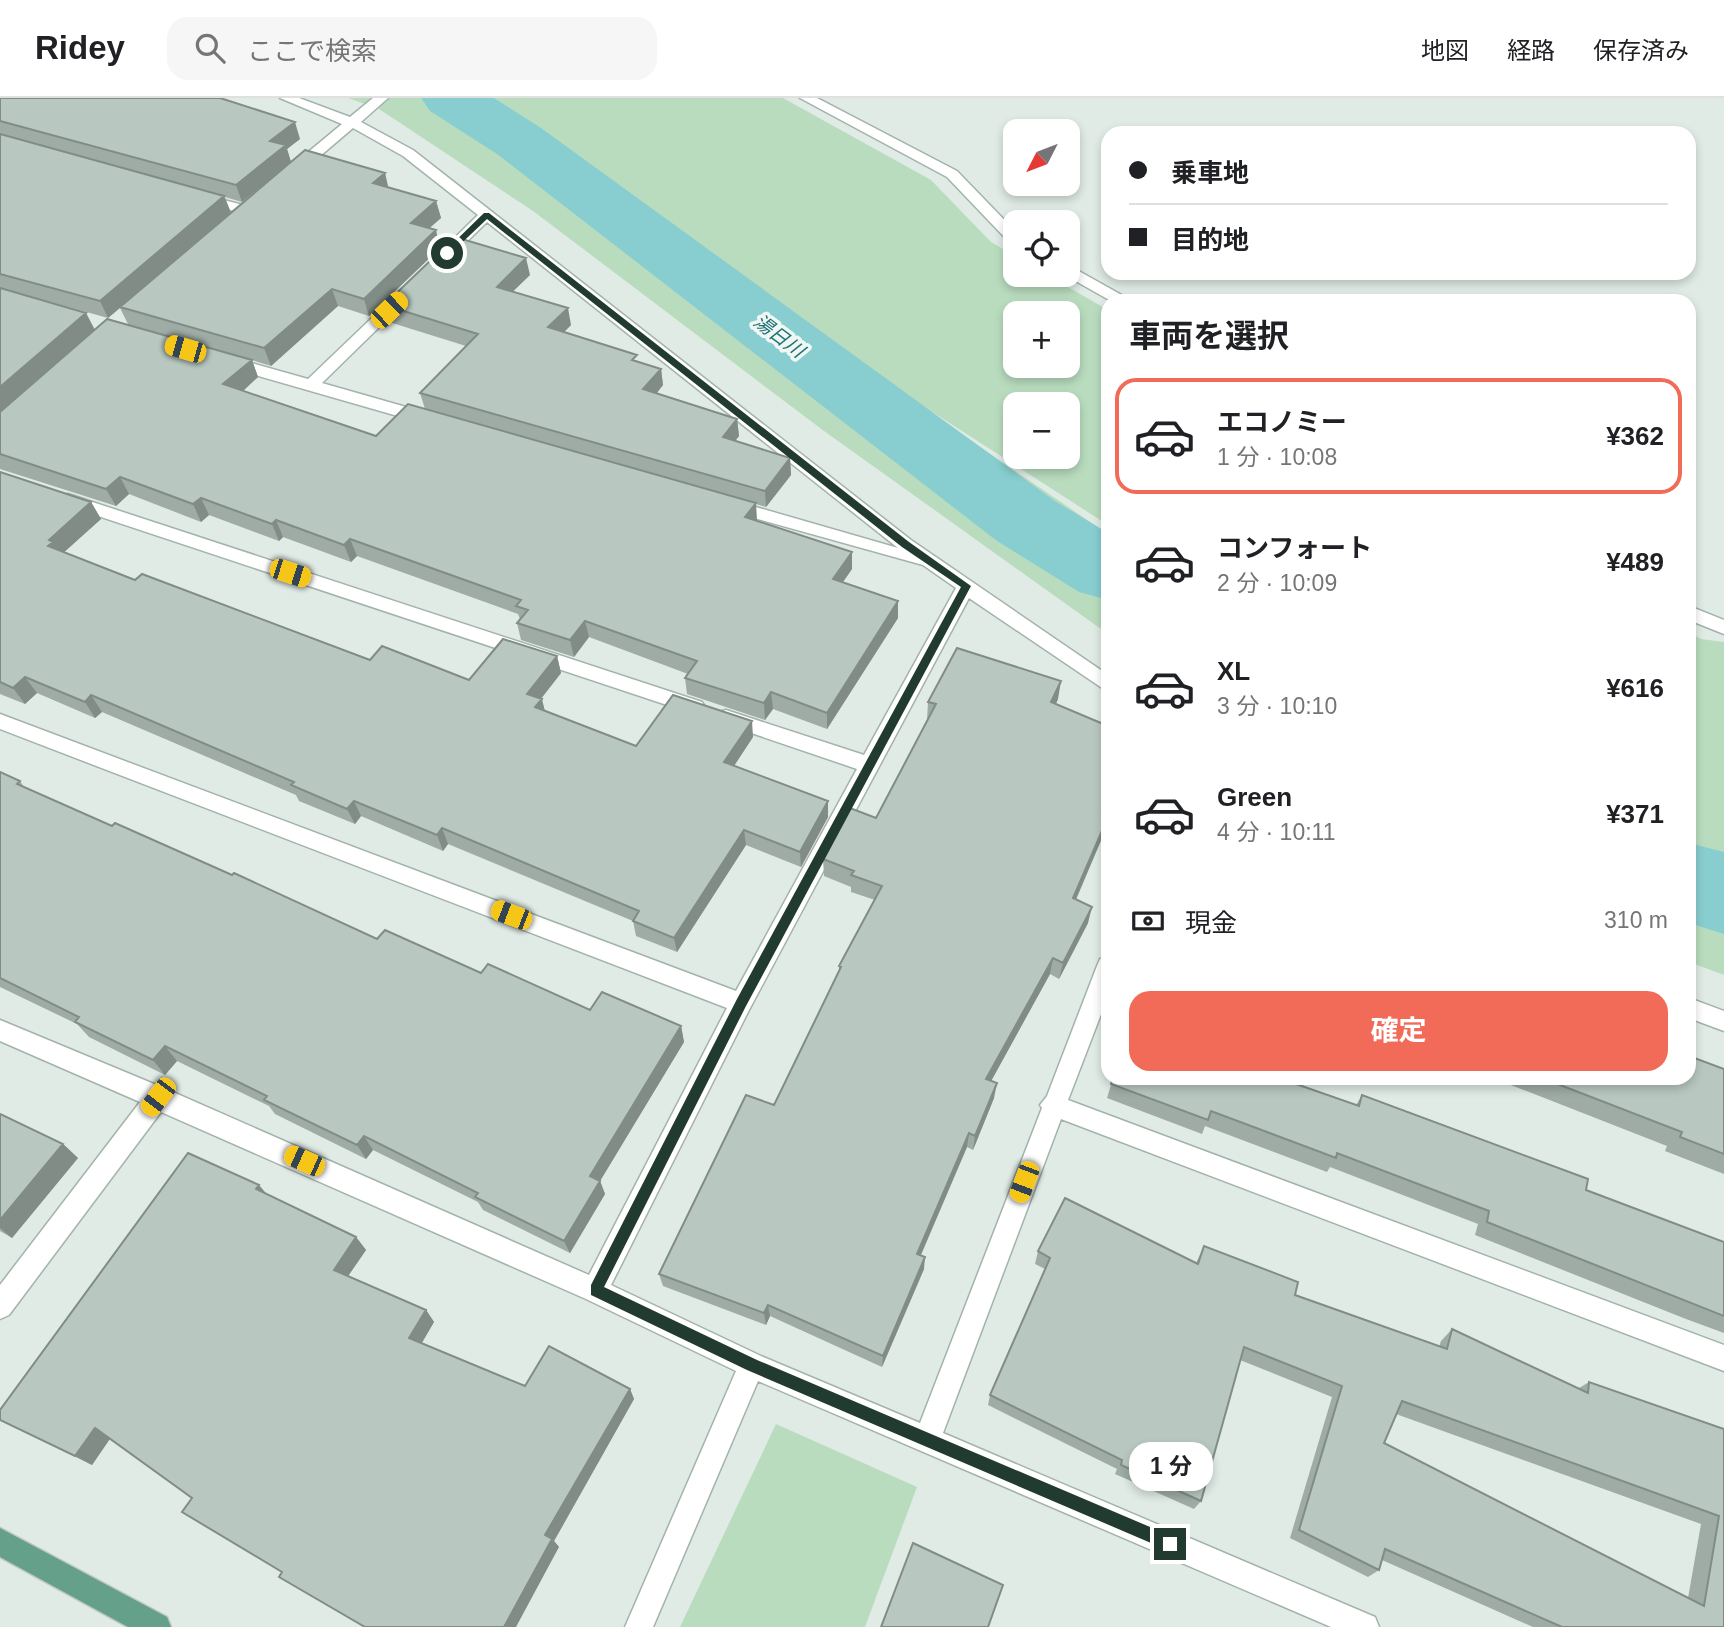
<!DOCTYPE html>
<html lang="ja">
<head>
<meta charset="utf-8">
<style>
	body { margin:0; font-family:Arial,"Noto Sans JP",sans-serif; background:#f6f6f6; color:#202124; height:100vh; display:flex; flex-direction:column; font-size:26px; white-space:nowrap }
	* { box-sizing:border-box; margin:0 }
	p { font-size:23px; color:#757577 }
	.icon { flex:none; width:38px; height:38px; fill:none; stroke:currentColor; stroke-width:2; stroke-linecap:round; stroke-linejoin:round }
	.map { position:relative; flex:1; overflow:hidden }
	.sheet { position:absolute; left:1101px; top:196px; width:595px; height:791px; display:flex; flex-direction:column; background:#fff; border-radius:21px; box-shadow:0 4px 10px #0003 }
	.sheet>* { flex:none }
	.guide { position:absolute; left:1101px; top:28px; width:595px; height:154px; border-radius:21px; box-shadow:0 4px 10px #0003; display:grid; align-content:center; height:154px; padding:0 28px; background:#fff }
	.needle { width:46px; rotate:228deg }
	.controls { position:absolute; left:1003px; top:21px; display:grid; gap:14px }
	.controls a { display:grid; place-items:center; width:77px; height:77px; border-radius:14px; background:#fff; box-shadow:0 4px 10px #0003; font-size:35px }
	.end { position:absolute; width:32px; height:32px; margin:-16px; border:9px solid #213b31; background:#fff; box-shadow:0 0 0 4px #fff }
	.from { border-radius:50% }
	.bubble { position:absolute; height:49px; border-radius:21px; background:#fff; box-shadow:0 4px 10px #0003; font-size:23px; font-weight:700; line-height:49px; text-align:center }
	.car { position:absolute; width:21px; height:42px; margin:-21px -10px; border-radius:9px; box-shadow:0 0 5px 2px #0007; background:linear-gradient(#f5c518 24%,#345 0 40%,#f5c518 0 76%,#345 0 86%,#f5c518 0) }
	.guide b { display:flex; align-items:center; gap:24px; height:66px; font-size:26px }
	.guide b+b { border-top:2px solid #e0e0e0 }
	.guide i { width:18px; height:18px; background:#202124 }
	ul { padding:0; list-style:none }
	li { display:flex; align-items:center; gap:21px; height:116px; margin:0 14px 10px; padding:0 14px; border:4px solid transparent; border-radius:21px }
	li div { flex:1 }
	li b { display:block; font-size:26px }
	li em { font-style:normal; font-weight:700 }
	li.on { border-color:#f16b58 }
	li>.icon { width:63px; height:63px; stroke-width:1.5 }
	h2 { padding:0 28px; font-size:32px; line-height:84px }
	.pay { display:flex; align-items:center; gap:18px; height:77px; padding:0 28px; font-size:26px }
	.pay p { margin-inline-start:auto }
	.primary-button { display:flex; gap:14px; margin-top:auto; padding:14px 28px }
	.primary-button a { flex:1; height:80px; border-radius:21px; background:#f16b58; color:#fff; font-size:28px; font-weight:700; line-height:80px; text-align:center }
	header { display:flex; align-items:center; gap:42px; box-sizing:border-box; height:98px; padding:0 35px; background:#fff; border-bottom:2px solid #e0e0e0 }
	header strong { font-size:33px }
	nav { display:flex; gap:38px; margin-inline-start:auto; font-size:24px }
	.search { width:490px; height:63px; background:#f6f6f6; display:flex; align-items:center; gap:18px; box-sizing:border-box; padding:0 24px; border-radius:21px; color:#757577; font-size:26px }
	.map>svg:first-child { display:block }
	.green { fill:#b9dcbe; fill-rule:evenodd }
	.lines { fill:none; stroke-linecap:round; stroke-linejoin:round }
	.river { fill:#88ced0; fill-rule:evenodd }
	.minor-casing { stroke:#a3b3ab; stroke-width:3 }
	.major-casing { stroke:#c1c8c5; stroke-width:3 }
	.minor { fill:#fff; fill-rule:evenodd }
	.major { fill:#64a08a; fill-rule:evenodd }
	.wall { fill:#9eaca5; fill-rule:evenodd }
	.shaded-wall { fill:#818c86 }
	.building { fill:#b8c8c0; stroke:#818c86; stroke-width:2; fill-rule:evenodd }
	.route { fill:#213b31 }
	.labels { text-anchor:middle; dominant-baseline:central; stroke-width:7; stroke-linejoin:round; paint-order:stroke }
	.far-water-label { font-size:19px; font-style:italic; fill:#1c7276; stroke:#f0f7f3 }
</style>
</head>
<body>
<header>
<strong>Ridey</strong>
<div class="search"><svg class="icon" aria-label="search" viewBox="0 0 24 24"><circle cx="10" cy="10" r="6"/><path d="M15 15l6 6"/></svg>ここで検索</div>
<nav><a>地図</a><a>経路</a><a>保存済み</a></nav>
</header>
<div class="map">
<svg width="1724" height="1529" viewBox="0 0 1724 1529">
	<rect width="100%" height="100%" fill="#e0ebe5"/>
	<!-- green -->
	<path class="green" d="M 348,0 L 472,0 L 526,32 L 476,0 L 783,0 L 931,82 L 991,144 L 1015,158 L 1015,177 L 1047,177 L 1108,212 L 1108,427 L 864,270 L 1108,436 L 1108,536 L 824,333 L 533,113 L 379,11 ZM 1015,215 L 1068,215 L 1068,268 L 1015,268 ZM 1015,306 L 1068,306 L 1068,359 L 1015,359 Z
		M 1689,534 L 1701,541 L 1724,544 L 1724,877 L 1689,864 Z
		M 776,1326 L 917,1389 L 865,1529 L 680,1529 Z"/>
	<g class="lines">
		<!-- river -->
		<path class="river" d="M 421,0 L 494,0 L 541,30 L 1055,403 L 1108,435 L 1108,502 L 1079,494 L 997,443 L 497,56 L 430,13 Z
			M 1689,745 L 1724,754 L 1724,836 L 1689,825 Z"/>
		<defs>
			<path id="minor" d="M 280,0 L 299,0 L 350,19 L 373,0 L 388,0 L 361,24 L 413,52 L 911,442 L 1108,577 L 1108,594 L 969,500 L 749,912 L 611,1187 L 761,1258 L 920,1325 L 1042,1010 L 1040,1007 L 1047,998 L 1097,868 L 1100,861 L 1108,859 L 1108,898 L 1068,1002 L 1724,1247 L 1724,1273 L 1061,1021 L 943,1335 L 1375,1519 L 1379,1529 L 1331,1529 L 758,1283 L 653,1529 L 625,1529 L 736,1273 L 586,1201 L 161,1014 L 9,1217 L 0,1221 L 0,1187 L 140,1004 L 0,943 L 0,922 L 166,991 L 589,1177 L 727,910 L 0,631 L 0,616 L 736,893 L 857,671 L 719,624 L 716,619 L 719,614 L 726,612 L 864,657 L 956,490 L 923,467 L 722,411 L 719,407 L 722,403 L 728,401 L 898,450 L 487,124 L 448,162 L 438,162 L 436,159 L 438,156 L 478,117 L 403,58 L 353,30 L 299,76 L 289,76 L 289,70 L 342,26 Z
				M 800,0 L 817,0 L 957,73 L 1015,133 L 1015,146 L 1010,145 L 947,79 Z
				M 200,96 L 251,109 L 253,112 L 246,116 L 195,103 L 193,100 Z
				M 1068,167 L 1127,200 L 1130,203 L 1111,203 L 1065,177 Z
				M 405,191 L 410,193 L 413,196 L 410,199 L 322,285 L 434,317 L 436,321 L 434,325 L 422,325 L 224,268 L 222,264 L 230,259 L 308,281 L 400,193 Z
				M 68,396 L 702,604 L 705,609 L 702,614 L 695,616 L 688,614 L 62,406 L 59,402 L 62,398 Z
				M 1689,508 L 1724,522 L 1724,536 L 1689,522 Z
				M 1689,900 L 1724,913 L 1724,933 L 1689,920 Z"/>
			<path id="major" d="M 0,1430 L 167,1519 L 171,1529 L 128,1529 L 0,1459 Z"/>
		</defs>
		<!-- minor casing -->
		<use href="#minor" class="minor-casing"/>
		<!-- major casing -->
		<use href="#major" class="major-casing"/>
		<!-- minor -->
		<use href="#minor" class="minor"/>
		<!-- major -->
		<use href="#major" class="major"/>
	</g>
	<!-- wall -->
	<path class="wall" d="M 0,0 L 300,41 L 287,51 L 291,64 L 242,104 L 225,99 L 231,115 L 385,75 L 388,89 L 436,103 L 441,120 L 429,130 L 440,150 L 369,218 L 338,208 L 271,268 L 252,262 L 258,279 L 243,293 L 376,338 L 425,311 L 420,295 L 466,248 L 389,224 L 384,207 L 530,177 L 513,193 L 571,227 L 564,234 L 638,263 L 661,271 L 663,287 L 657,295 L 737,321 L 739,338 L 735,343 L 790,360 L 791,377 L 766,409 L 756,406 L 756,423 L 852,471 L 843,484 L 898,520 L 827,631 L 773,611 L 765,622 L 687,596 L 685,580 L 688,576 L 589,539 L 574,559 L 521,542 L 517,525 L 520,521 L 518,516 L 357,458 L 351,464 L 283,439 L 279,443 L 209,417 L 201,424 L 129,396 L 116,408 L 0,371 ZM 22,196 L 108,220 L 120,210 L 128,226 L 94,232 L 86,215 Z
		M 0,374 L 91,404 L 101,421 L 64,454 L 135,482 L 370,562 L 469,582 L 557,558 L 561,575 L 541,601 L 545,613 L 636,648 L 753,639 L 734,668 L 828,703 L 828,719 L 801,769 L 746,747 L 677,854 L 636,838 L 633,823 L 448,746 L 443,753 L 361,718 L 355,726 L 299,703 L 296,697 L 102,614 L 95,620 L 37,595 L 25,606 L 0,596 Z
		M 1058,601 L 1056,606 L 1108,714 L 1108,722 L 1105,733 L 1076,802 L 1088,825 L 1059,881 L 1050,876 L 991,983 L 994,1000 L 973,1052 L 967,1049 L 921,1157 L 924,1171 L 882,1269 L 770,1218 L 766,1227 L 663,1188 L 659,1176 L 774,1007 L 839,873 L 839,868 L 875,802 L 851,794 L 851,789 L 824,778 L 823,761 L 876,720 L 927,622 L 928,604 Z
		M 0,674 L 20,683 L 24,689 L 112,728 L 377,841 L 590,912 L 681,928 L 684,944 L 600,1083 L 605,1096 L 570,1155 L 483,1112 L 478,1104 L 373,1052 L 366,1061 L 275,1016 L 269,1008 L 177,963 L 165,977 L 89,939 L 77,926 L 0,889 Z
		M 1724,971 L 1724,1076 L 1665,1053 L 1667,1048 L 1493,980 L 1689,980 Z
		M 1113,980 L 1356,1007 L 1362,997 L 1586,1092 L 1724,1144 L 1724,1235 L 1686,1221 L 1475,1137 L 1478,1126 L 1330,1069 L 1327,1074 L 1205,1028 L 1202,1036 L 1107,1000 Z
		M 0,1016 L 63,1046 L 78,1060 L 12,1140 L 0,1133 Z
		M 268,1097 L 356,1139 L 366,1152 L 348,1178 L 426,1212 L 434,1224 L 422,1245 L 525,1288 L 630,1291 L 634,1301 L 554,1443 L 559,1449 L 282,1474 L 192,1400 L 110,1341 L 92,1367 L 0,1322 Z
		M 1204,1148 L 1295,1197 L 1439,1249 L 1441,1243 L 1452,1231 L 1579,1290 L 1589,1284 L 1724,1331 L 1724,1529 L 1533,1529 L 1382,1462 L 1379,1472 L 1368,1479 L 1290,1440 L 1332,1299 L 1240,1262 L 1201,1403 L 1194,1411 L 1115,1376 L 1117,1371 L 988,1307 L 990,1297 L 1045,1171 L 1035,1166 L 1038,1153 L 1196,1165 ZM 1396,1316 L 1701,1426 L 1688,1500 L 1384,1345 Z"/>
	<!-- shaded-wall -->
	<path class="shaded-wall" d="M 295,24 L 300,41 L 287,51 L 291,64 L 242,104 L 236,87 L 270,43 Z
		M 385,75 L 389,93 L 373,85 Z
		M 224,98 L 231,115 L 108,220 L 100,203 Z
		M 436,103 L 441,120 L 416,142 L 411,125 Z
		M 436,132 L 440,150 L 369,218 L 364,201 Z
		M 526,160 L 530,177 L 501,205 L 497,189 Z
		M 332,191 L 338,208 L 271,268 L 264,250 Z
		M 568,210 L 571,227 L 552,246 L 548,229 Z
		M 86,215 L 95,232 L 0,315 L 0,289 Z
		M 252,262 L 258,279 L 231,304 L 223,286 Z
		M 661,271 L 663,287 L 646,308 L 643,291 Z
		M 737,321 L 739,338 L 725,356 L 723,339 Z
		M 790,360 L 791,377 L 766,409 L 765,393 Z
		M 120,379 L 129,396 L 116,408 L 106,391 Z
		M 201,400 L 209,417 L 201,424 L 193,406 Z
		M 91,404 L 101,421 L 61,457 L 48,448 L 49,442 Z
		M 756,405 L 757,422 L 747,436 L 745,419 Z
		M 276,422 L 283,439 L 279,443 L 272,426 Z
		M 350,441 L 357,458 L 351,464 L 344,447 Z
		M 852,454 L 852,471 L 833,498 L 833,481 Z
		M 898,503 L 898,520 L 827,631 L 827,615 Z
		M 585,523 L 589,539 L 574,559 L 570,542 Z
		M 557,558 L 561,575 L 532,612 L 527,596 Z
		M 25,579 L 37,595 L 25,606 L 13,590 Z
		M 1061,583 L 1058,601 L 1048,622 L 1051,604 Z
		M 771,594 L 773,611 L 765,622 L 764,605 Z
		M 91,597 L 102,614 L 95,620 L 85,604 Z
		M 542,601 L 546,618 L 535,609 Z
		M 752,623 L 753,639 L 726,680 L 724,664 Z
		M 354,703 L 361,718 L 355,726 L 347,711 Z
		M 828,703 L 828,719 L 801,769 L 800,754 Z
		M 1108,703 L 1108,714 L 1098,730 L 1102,713 Z
		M 1108,719 L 1105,733 L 1069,817 L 1073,800 Z
		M 442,730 L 448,746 L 443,753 L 437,737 Z
		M 744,732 L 746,747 L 677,854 L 674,840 Z
		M 1092,809 L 1088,825 L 1059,881 L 1063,865 Z
		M 1053,860 L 1050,876 L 984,996 L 986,981 Z
		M 681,928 L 684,944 L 600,1083 L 605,1096 L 570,1155 L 564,1143 L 590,1078 Z
		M 165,948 L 177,963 L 165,977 L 153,962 Z
		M 997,985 L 994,1000 L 973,1052 L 975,1038 Z
		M 969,1035 L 967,1049 L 916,1168 L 917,1156 Z
		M 364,1038 L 373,1052 L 366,1061 L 357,1047 Z
		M 63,1046 L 78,1060 L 12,1140 L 0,1130 L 0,1122 Z
		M 259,1087 L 270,1100 L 256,1091 Z
		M 356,1139 L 366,1152 L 344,1184 L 334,1172 Z
		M 925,1159 L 924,1171 L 882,1269 L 883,1258 Z
		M 768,1207 L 770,1218 L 766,1227 L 764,1215 Z
		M 426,1212 L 434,1224 L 418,1251 L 409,1240 Z
		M 630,1291 L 634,1301 L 554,1443 L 559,1449 L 516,1529 L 504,1529 L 545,1437 Z
		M 95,1330 L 111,1339 L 92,1367 L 75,1358 Z"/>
	<!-- building -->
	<path class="building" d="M 0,0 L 220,0 L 295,24 L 270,43 L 286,47 L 236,87 L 0,23 Z
		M 0,36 L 224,98 L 100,203 L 0,176 Z
		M 305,52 L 385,75 L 373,85 L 436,103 L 411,125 L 436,132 L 364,201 L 332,191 L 264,250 L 120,209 Z
		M 455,139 L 526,160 L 497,189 L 568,210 L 548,229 L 637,257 L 632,262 L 661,271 L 643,291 L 737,321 L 723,339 L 790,360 L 765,393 L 420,295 L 478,236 L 384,207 Z
		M 0,190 L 86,215 L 0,289 Z
		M 107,221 L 252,262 L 223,286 L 376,338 L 408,306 L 756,405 L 745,419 L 852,454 L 833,481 L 898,503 L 827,615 L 771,594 L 764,605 L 685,580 L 697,563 L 585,523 L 570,542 L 517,525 L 528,512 L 516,508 L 521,502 L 350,441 L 344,447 L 276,422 L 272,426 L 201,400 L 193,406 L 120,379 L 106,391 L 0,356 L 0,314 Z
		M 0,374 L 91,404 L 49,442 L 53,444 L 48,448 L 135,482 L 142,476 L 370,562 L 382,548 L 469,582 L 503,541 L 557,558 L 527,596 L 542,601 L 535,609 L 636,648 L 673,597 L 752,623 L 724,664 L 828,703 L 800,754 L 744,732 L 674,840 L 633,823 L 639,813 L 442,730 L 437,737 L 354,703 L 347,711 L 291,687 L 294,684 L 91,597 L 85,604 L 25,579 L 13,590 L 0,584 Z
		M 957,550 L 1061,583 L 1051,604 L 1108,628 L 1108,703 L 1102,713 L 1108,715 L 1108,719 L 1073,800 L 1092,809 L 1063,865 L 1053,860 L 986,981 L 997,985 L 975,1038 L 969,1035 L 917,1156 L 925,1159 L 883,1258 L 768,1207 L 764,1215 L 659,1176 L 746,997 L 774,1007 L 841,869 L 839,868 L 882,788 L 851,777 L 854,773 L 823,761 L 850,710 L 876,720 L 936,606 L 928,604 Z
		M 0,674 L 20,683 L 17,686 L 112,728 L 115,725 L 232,777 L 234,775 L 377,841 L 385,832 L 481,875 L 488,866 L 590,912 L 602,894 L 681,928 L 590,1078 L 600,1083 L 564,1143 L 475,1099 L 478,1095 L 364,1038 L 357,1047 L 264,1002 L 267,998 L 165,948 L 153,962 L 75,924 L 79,919 L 0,880 Z
		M 1689,958 L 1724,971 L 1724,1056 L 1680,1039 L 1682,1034 L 1542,980 L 1689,980 Z
		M 1113,980 L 1279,980 L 1359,1008 L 1362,997 L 1588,1081 L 1586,1092 L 1724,1144 L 1724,1218 L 1487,1124 L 1489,1113 L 1337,1055 L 1336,1060 L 1211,1013 L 1208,1022 L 1111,986 Z
		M 0,1016 L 63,1046 L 0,1122 Z
		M 188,1055 L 259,1087 L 256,1091 L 356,1139 L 334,1172 L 426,1212 L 409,1240 L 525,1288 L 549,1248 L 630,1291 L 545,1437 L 552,1441 L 504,1529 L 365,1529 L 279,1479 L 282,1474 L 182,1414 L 192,1400 L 95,1330 L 75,1358 L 0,1322 L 0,1312 Z
		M 1065,1100 L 1198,1166 L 1204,1148 L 1298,1184 L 1295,1197 L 1447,1251 L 1452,1231 L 1588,1295 L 1589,1284 L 1724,1331 L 1724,1529 L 1562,1529 L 1385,1451 L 1379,1472 L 1299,1432 L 1342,1288 L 1244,1249 L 1201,1403 L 1121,1367 L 1122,1362 L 990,1297 L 1050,1160 L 1038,1153 ZM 1402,1303 L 1719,1418 L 1704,1508 L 1384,1345 Z
		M 913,1445 L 1003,1487 L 988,1529 L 881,1529 Z"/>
	<!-- route -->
	<path class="route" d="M 484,115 L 489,115 L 909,444 L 971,488 L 746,908 L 604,1189 L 757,1262 L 1176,1440 L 1178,1446 L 1176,1451 L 1170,1453 L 1165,1451 L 747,1272 L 591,1197 L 591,1187 L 737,901 L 961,489 L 902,449 L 487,121 L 450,156 L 445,156 L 445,153 Z"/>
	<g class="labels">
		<!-- far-water labels -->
		<g class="far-water-label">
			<text transform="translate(779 238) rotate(37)">湯日川</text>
		</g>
	</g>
</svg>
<div class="controls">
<a><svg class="needle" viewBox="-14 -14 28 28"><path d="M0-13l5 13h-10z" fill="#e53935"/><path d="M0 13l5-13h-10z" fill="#757577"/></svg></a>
<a><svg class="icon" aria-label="locate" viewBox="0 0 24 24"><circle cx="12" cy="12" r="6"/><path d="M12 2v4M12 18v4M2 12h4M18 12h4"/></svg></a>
<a>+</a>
<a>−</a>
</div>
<i class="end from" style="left:447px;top:155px"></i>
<i class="end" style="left:1170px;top:1446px"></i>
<div class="bubble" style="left:1129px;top:1344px;width:84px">1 分</div>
<i class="car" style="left:389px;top:212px;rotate:46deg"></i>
<i class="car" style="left:185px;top:251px;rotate:286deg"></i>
<i class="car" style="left:290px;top:475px;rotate:108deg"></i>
<i class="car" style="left:511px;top:817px;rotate:291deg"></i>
<i class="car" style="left:158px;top:999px;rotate:217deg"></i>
<i class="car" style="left:304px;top:1063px;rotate:294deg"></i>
<i class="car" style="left:1024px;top:1084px;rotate:201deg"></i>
<div class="guide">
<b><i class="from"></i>乗車地</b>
<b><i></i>目的地</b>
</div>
<section class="sheet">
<h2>車両を選択</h2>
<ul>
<li class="on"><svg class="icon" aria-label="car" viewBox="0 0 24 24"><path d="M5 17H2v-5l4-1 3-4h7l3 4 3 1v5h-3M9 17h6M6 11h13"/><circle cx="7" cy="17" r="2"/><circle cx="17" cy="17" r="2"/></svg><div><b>エコノミー</b><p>1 分 · 10:08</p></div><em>¥362</em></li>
<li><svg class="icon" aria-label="car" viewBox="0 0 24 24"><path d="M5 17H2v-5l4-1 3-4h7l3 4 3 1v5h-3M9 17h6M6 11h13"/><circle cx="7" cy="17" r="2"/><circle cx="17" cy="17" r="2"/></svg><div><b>コンフォート</b><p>2 分 · 10:09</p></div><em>¥489</em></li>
<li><svg class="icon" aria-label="car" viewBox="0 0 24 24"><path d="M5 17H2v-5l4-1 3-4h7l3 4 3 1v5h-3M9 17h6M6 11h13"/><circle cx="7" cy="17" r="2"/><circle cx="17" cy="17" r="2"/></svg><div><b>XL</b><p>3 分 · 10:10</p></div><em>¥616</em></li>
<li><svg class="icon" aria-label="car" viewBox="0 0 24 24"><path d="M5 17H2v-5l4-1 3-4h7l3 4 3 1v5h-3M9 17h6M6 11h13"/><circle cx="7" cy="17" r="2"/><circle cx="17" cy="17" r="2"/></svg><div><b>Green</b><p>4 分 · 10:11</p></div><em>¥371</em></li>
</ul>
<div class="pay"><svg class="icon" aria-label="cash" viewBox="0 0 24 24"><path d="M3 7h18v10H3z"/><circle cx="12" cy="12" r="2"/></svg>現金<p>310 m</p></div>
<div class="primary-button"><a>確定</a></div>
</section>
</div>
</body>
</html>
